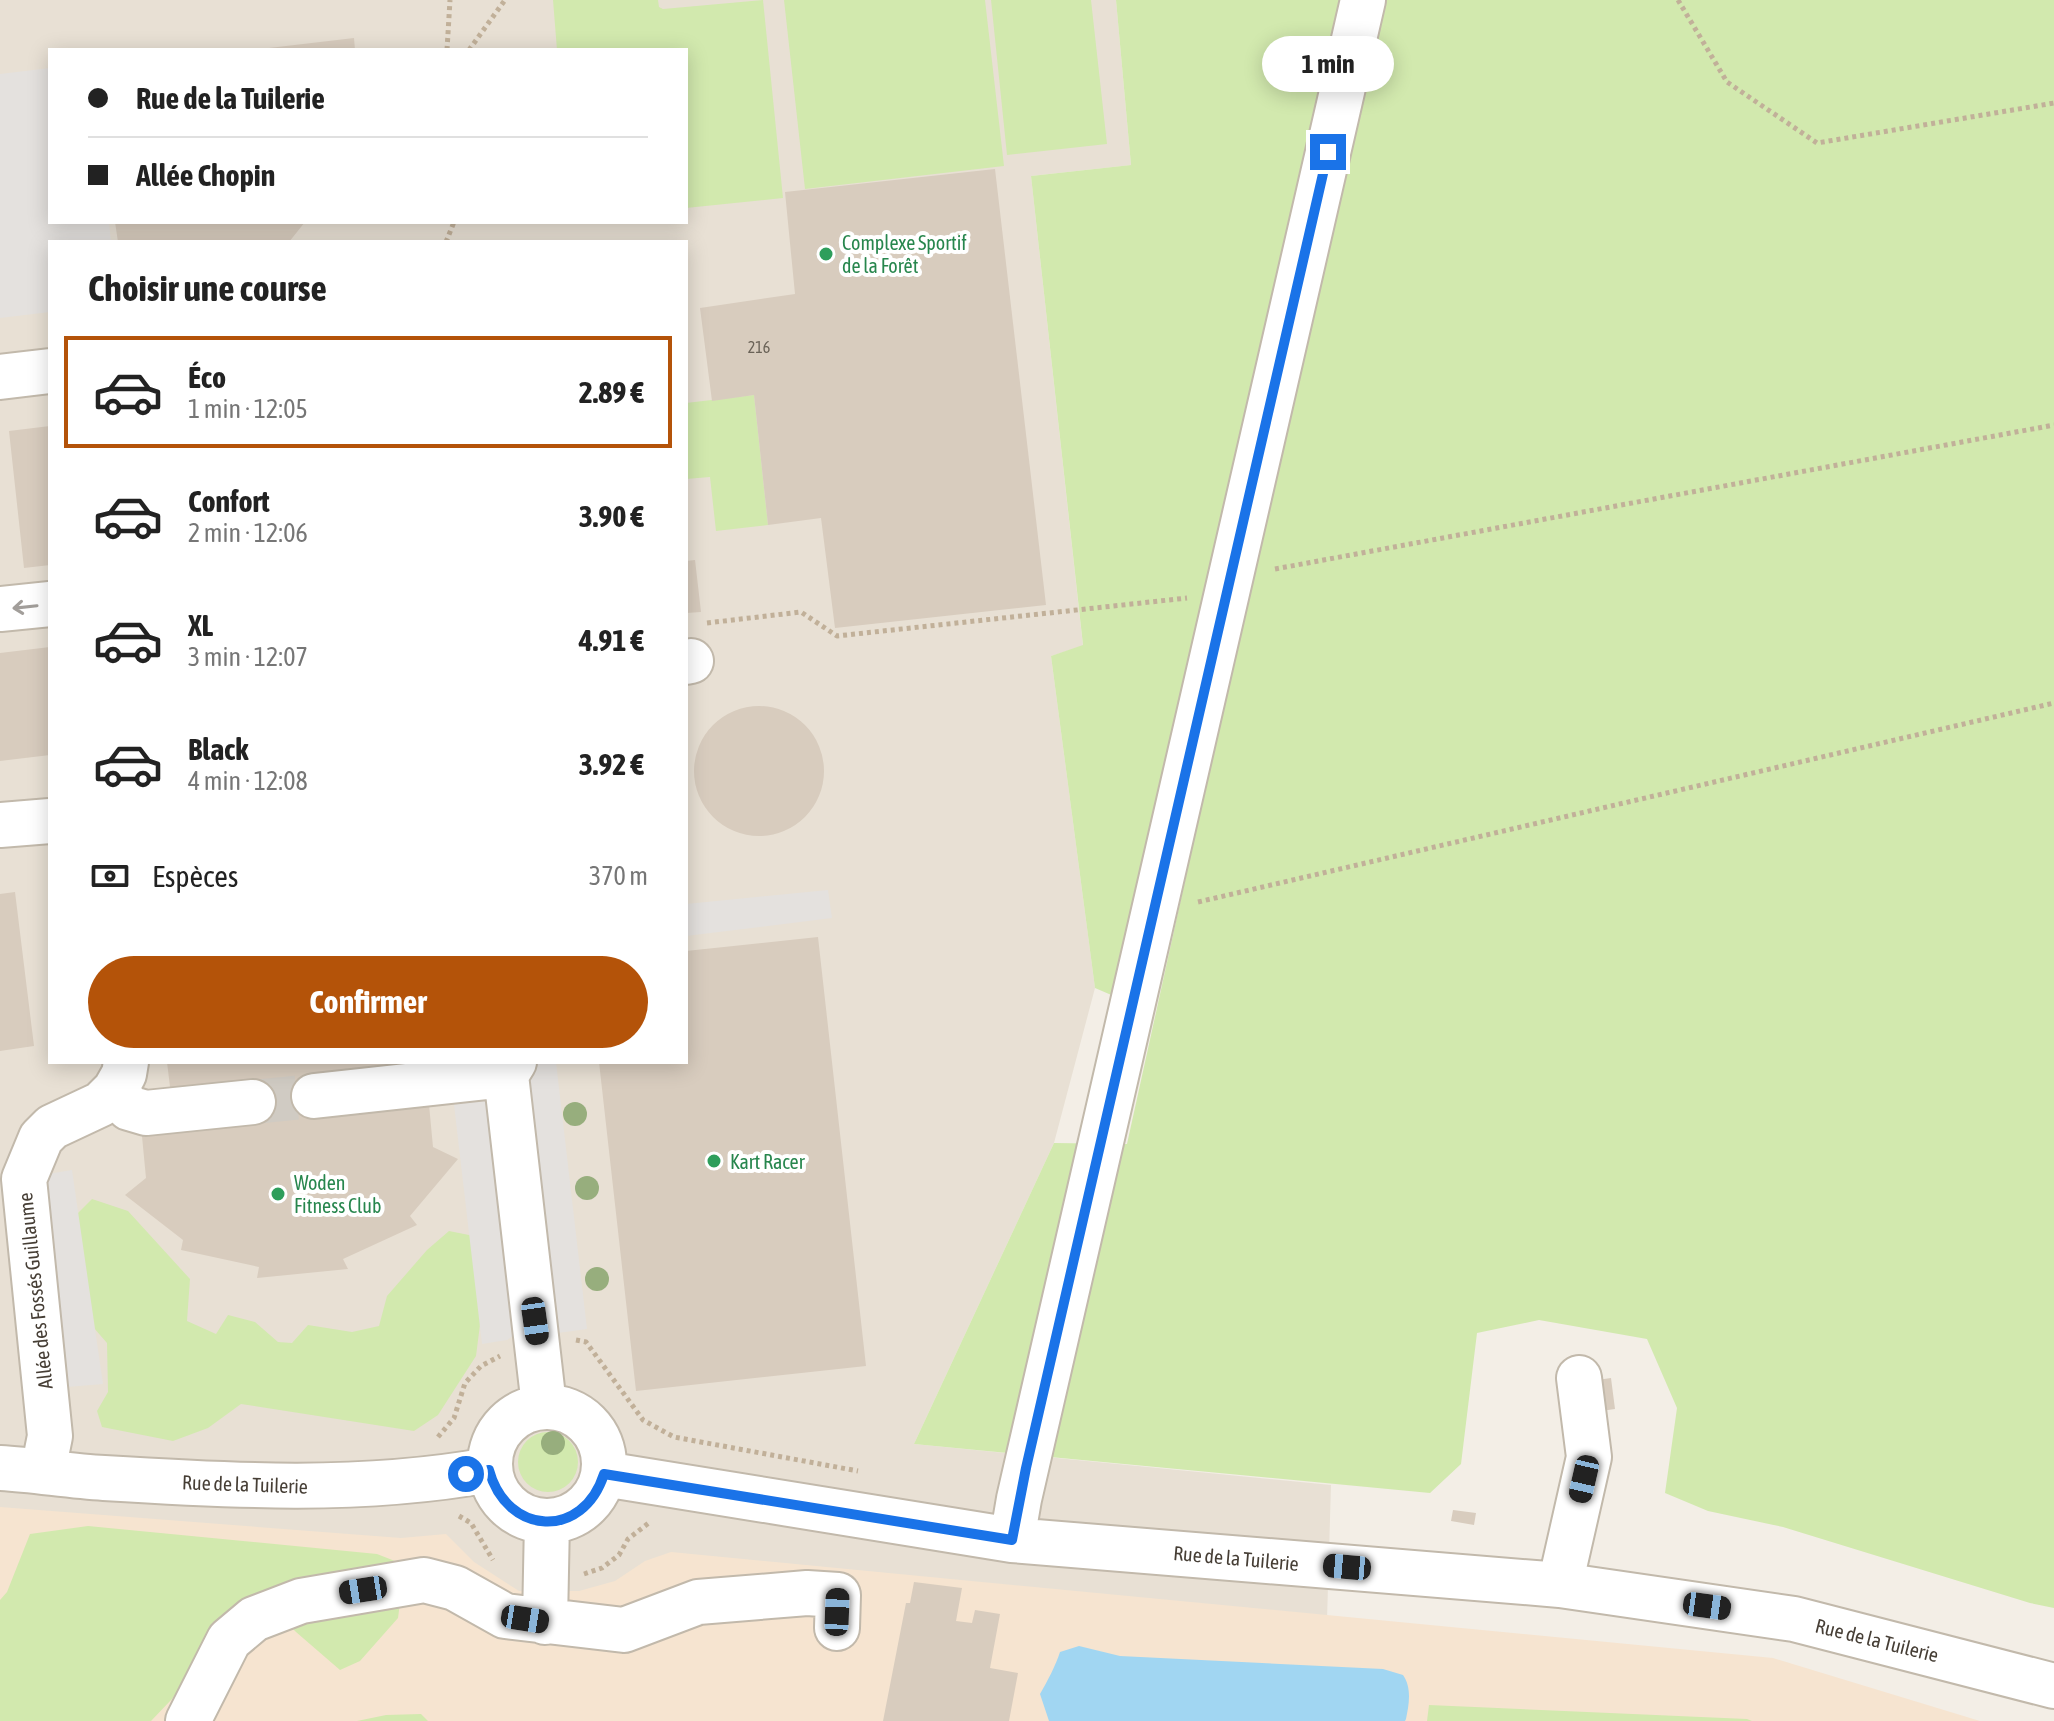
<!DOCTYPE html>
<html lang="fr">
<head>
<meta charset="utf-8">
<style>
	body { margin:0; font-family:"Asap Condensed",sans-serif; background:#f2f2f2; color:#222; height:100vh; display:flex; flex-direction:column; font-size:30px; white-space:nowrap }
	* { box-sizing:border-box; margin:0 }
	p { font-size:26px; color:#767676 }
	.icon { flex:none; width:44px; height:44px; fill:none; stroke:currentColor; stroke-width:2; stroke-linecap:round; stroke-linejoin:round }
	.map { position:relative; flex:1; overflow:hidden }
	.details { position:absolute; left:48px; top:240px; width:640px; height:824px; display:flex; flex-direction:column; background:#fff; border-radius:0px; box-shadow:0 4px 20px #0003 }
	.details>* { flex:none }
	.guide { position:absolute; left:48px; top:48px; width:640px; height:176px; border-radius:0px; box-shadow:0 4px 20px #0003; display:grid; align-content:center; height:176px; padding:0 40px; background:#fff }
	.end { position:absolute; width:36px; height:36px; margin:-18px; border:10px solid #1a73e8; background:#fff; box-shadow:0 0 0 4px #fff }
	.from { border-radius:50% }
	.bubble { position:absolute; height:56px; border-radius:28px; background:#fff; box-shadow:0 4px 20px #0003; font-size:26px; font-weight:700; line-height:56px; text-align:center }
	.car { position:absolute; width:24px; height:48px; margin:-24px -12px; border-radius:10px; box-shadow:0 0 6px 2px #0007; background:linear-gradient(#222 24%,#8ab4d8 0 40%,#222 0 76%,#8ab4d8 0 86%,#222 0) }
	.guide b { display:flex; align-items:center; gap:28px; height:76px; font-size:30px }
	.guide b+b { border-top:2px solid #e0e0e0 }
	.guide i { width:20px; height:20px; background:#222 }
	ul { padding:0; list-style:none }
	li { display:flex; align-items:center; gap:24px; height:112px; margin:0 16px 12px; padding:0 24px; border:4px solid transparent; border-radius:0px }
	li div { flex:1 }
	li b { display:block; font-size:30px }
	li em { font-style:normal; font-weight:700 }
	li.active { border-color:#b45309 }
	li>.icon { width:72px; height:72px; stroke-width:1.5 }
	h2 { padding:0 40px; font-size:36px; line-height:96px }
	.pay { display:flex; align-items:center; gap:20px; height:88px; padding:0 40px; font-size:30px }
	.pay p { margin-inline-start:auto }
	.cta { display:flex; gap:16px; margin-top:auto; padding:16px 40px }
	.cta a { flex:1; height:92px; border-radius:48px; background:#b45309; color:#fff; font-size:32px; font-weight:700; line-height:92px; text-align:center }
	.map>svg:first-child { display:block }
	.residential { fill:#e8e0d4; fill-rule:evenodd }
	.commercial { fill:#f6e4d0 }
	.green { fill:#d2e9ae }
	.parking { fill:#e4e1de }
	.water { fill:#a1d6f2 }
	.building { fill:#d8ccbe }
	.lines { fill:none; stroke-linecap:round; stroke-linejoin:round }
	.minor-tunnel { stroke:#d0cbc3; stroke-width:44; stroke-dasharray:44 22; stroke-linecap:butt }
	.minor-casing { stroke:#c2b9ab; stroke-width:48 }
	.path { stroke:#c1b099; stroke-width:5; stroke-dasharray:4 4; stroke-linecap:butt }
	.minor { stroke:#fff; stroke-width:44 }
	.tree { fill:#97ae7d }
	.oneway { stroke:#a29e9a }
	.route { stroke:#1a73e8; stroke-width:10 }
	.leisure-dot { fill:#2e9e5b; stroke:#fff; stroke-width:3 }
	.labels { text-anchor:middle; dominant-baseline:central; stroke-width:8; stroke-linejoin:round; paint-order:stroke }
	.number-label { font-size:16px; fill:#6a6257 }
	.leisure-label { font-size:20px; fill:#27864d; stroke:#fff; text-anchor:start }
	.street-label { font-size:20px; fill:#463e35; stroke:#fff }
</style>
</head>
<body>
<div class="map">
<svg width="2054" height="1721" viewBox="0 0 2054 1721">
	<rect width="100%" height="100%" fill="#f3eee6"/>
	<!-- residential -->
	<path class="residential" d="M 0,0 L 1116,0 L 1131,165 L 1031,176 L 1083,646 L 1051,656 L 1095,988 L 1054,1143 L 914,1444 L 1331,1485 L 1324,1721 L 0,1721 ZM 50,50 L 686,50 L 686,222 L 50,222 ZM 50,242 L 686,242 L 686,1062 L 50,1062 Z"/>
	<!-- commercial -->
	<path class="commercial" d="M 0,1507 L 401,1538 L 446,1534 L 474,1562 L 519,1591 L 579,1591 L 615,1581 L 645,1561 L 671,1552 L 1773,1658 L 1980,1721 L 3,1721 L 0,1697 Z"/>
	<!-- green -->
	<path class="green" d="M 553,0 L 658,0 L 659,7 L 663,9 L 763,0 L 783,198 L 686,208 L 686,50 L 557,50 Z
		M 784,0 L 985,0 L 1004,166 L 805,189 Z
		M 991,0 L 1091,0 L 1107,144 L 1007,155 Z
		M 1116,0 L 1352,0 L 1123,1000 L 1095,988 L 1051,656 L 1083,645 L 1031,176 L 1131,165 Z
		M 1379,0 L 2054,0 L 2054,1608 L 2030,1603 L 1783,1527 L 1708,1511 L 1665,1493 L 1677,1408 L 1647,1339 L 1539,1320 L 1477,1333 L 1461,1464 L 1430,1493 L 914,1444 L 1054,1143 L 1127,1144 Z
		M 754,395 L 768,525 L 716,531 L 710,477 L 686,479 L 686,403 Z
		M 92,1199 L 128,1211 L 190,1279 L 187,1321 L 216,1334 L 228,1315 L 255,1322 L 278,1342 L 292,1343 L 308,1325 L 352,1332 L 379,1326 L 387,1296 L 427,1250 L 449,1231 L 474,1236 L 483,1301 L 476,1356 L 438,1415 L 414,1431 L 241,1404 L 208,1428 L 173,1441 L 102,1427 L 97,1411 L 108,1392 L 107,1343 L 73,1304 L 66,1225 Z
		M518 1462a30 30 0 1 1 60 0a30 30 0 1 1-60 0Z
		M 88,1526 L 377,1554 L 405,1565 L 398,1618 L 360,1661 L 340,1670 L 296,1632 L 265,1601 L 226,1619 L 172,1699 L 151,1721 L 0,1721 L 0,1600 L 7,1592 L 30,1534 Z
		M 1429,1705 L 1747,1719 L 1752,1721 L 1427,1721 Z
		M 421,1714 L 428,1721 L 357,1721 L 386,1715 Z"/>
	<!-- parking -->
	<path class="parking" d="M 50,68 L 50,222 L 109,222 L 111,242 L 50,242 L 50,312 L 0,318 L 0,74 Z
		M 828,890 L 832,918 L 686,936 L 686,904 Z
		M 449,1062 L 556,1062 L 587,1329 L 558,1333 L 535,1321 L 507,1340 L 482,1344 Z
		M 72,1170 L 103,1384 L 67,1387 L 42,1175 Z"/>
	<!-- water -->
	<path class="water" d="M 1079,1646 L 1120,1656 L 1383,1669 L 1403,1675 C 1412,1688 1409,1704 1406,1719 L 1405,1721 L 1049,1721 L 1040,1694 C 1047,1682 1056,1665 1060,1652 Z"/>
	<!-- building -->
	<path class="building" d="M 354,38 L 355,50 L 269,50 L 269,48 Z
		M 995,169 L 1046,605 L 835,628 L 821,518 L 768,525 L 754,395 L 712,401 L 700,308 L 795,294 L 785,192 Z
		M 115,222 L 305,222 L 289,242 L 118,242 Z
		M 50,426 L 50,565 L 24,568 L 9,431 Z
		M 695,560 L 701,612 L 686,613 L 686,561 Z
		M 50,647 L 50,755 L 0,761 L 0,653 Z
		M694 771a65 65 0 1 1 130 0a65 65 0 1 1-130 0Z
		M 15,892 L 34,1046 L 0,1051 L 0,894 Z
		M 818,937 L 866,1366 L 636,1391 L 599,1062 L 686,1062 L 686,951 Z
		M 167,1062 L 443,1062 L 428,1094 L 433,1147 L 458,1159 L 410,1216 L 417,1225 L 343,1259 L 348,1269 L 257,1278 L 259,1267 L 181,1250 L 183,1240 L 125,1195 L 146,1178 L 141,1126 L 171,1095 Z
		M 1611,1378 L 1615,1409 L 1594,1412 L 1590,1381 Z
		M 1453,1510 L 1476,1513 L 1474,1525 L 1451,1521 Z
		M 914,1582 L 962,1588 L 956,1621 L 972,1623 L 975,1610 L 1000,1614 L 990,1668 L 1018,1673 L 1009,1721 L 883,1721 L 906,1603 L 910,1603 Z"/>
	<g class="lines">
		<!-- minor-tunnel -->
		<path class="minor-tunnel" d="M 253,1102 L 314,1096"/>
		<defs>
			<path id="minor" d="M 0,377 L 50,371
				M 0,609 L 50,604
				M 686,662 L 691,661
				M 0,825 L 50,821
				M 514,1062 L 506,1075 L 544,1406
				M 115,1090 L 129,1108 L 146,1113 L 253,1102
				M 314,1096 L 506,1075
				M490 1464a57 57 0 1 1 114 0a57 57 0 1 1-114 0Z
				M 0,1468 C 35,1470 69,1476 104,1478 C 233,1486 362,1493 489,1470
				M 48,1472 L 47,1451 L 50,1436 L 24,1179 L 41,1138 L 52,1127 L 101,1104 L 115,1090 L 124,1074 L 126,1062
				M 604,1474 L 1012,1540 L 1560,1585 L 1794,1619 L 2054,1686
				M 1012,1540 L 1019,1499 L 1363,0
				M 1560,1585 L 1589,1457 L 1579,1378
				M 545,1622 L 547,1521
				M 188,1721 L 229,1640 L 254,1619 L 301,1601 L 424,1580 L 455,1588 L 505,1616 L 624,1630 L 698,1602 L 807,1593 L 838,1595 L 837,1628"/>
		</defs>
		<!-- minor casing -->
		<use href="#minor" class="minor-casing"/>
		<!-- path -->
		<path class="path" d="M 1678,0 L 1727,82 L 1817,143 L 2054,103
			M 447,50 L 450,0
			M 469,50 L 505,0
			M 446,242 L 454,222
			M 1275,569 L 2054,425
			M 707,623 L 801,612 L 837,636 L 1187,598
			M 1198,902 L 2054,703
			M 576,1340 L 586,1342 L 643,1420 L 674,1437 L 858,1471
			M 438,1437 L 454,1418 L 465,1383 L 481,1366 L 500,1356
			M 459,1516 L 471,1523 L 493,1560
			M 584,1574 L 602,1568 L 619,1555 L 628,1539 L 650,1522"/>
		<!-- minor -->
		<use href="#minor" class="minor"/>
	</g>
	<!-- trees -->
	<g class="tree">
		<circle cx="575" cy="1114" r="12"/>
		<circle cx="587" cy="1188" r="12"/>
		<circle cx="597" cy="1279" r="12"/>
		<circle cx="553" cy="1443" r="12"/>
	</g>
	<!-- one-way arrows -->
	<defs><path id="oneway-shaft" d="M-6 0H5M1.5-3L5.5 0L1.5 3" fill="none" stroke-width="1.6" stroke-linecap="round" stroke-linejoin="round" transform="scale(2)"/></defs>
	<use class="oneway" href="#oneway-shaft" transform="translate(25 607) rotate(174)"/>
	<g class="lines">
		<!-- route -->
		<path class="route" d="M 466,1474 L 489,1470 C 507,1536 583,1540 604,1474 L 1012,1540 L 1026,1468 L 1328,152"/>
	</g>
	<!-- markers -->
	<g class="leisure-dot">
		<circle cx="826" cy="254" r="8"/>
		<circle cx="714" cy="1161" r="8"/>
		<circle cx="278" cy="1194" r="8"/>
	</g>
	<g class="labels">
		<!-- number labels -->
		<g class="number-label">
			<text x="759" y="347">216</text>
		</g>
		<!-- leisure labels -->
		<g class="leisure-label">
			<text x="842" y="242">Complexe Sportif<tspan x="842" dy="23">de la Forêt</tspan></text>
			<text x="730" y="1161">Kart Racer</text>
			<text x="294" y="1182">Woden<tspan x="294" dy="23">Fitness Club</tspan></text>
		</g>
		<!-- street labels -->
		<g class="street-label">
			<text transform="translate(35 1291) rotate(-96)">Allée des Fossés Guillaume</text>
			<text transform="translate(245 1484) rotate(2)">Rue de la Tuilerie</text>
			<text transform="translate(1236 1558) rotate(5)">Rue de la Tuilerie</text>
			<text transform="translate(1877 1640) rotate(14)">Rue de la Tuilerie</text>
		</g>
	</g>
</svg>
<i class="end from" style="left:466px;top:1474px"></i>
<i class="end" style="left:1328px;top:152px"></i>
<div class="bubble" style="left:1262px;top:36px;width:132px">1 min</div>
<i class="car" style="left:535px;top:1321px;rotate:172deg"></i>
<i class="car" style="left:1584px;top:1479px;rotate:193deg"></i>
<i class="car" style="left:1347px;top:1567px;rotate:275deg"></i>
<i class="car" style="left:363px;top:1590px;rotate:261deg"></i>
<i class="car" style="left:1707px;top:1606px;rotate:98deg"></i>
<i class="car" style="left:837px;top:1612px;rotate:2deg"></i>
<i class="car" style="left:525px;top:1619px;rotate:99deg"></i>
<div class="guide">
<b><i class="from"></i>Rue de la Tuilerie</b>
<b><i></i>Allée Chopin</b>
</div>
<section class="details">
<h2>Choisir une course</h2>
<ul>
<li class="active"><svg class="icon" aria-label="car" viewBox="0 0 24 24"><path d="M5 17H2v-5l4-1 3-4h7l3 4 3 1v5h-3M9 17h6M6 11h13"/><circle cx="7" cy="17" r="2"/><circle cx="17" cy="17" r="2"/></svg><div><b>Éco</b><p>1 min · 12:05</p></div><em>2.89 €</em></li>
<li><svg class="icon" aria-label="car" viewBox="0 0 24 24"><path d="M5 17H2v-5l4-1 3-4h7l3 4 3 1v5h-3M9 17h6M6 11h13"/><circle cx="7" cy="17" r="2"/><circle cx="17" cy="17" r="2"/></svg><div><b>Confort</b><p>2 min · 12:06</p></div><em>3.90 €</em></li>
<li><svg class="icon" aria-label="car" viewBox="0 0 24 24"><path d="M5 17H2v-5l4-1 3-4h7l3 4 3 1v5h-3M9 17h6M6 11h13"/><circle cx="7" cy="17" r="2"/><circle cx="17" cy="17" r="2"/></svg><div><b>XL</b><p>3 min · 12:07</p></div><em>4.91 €</em></li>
<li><svg class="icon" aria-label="car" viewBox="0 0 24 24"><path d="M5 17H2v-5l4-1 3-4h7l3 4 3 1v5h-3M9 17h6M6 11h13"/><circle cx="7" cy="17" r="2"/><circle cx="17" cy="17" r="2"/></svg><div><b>Black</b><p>4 min · 12:08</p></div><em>3.92 €</em></li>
</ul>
<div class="pay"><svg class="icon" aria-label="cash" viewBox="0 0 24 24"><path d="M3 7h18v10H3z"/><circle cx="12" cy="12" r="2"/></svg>Espèces<p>370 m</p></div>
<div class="cta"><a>Confirmer</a></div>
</section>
</div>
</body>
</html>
